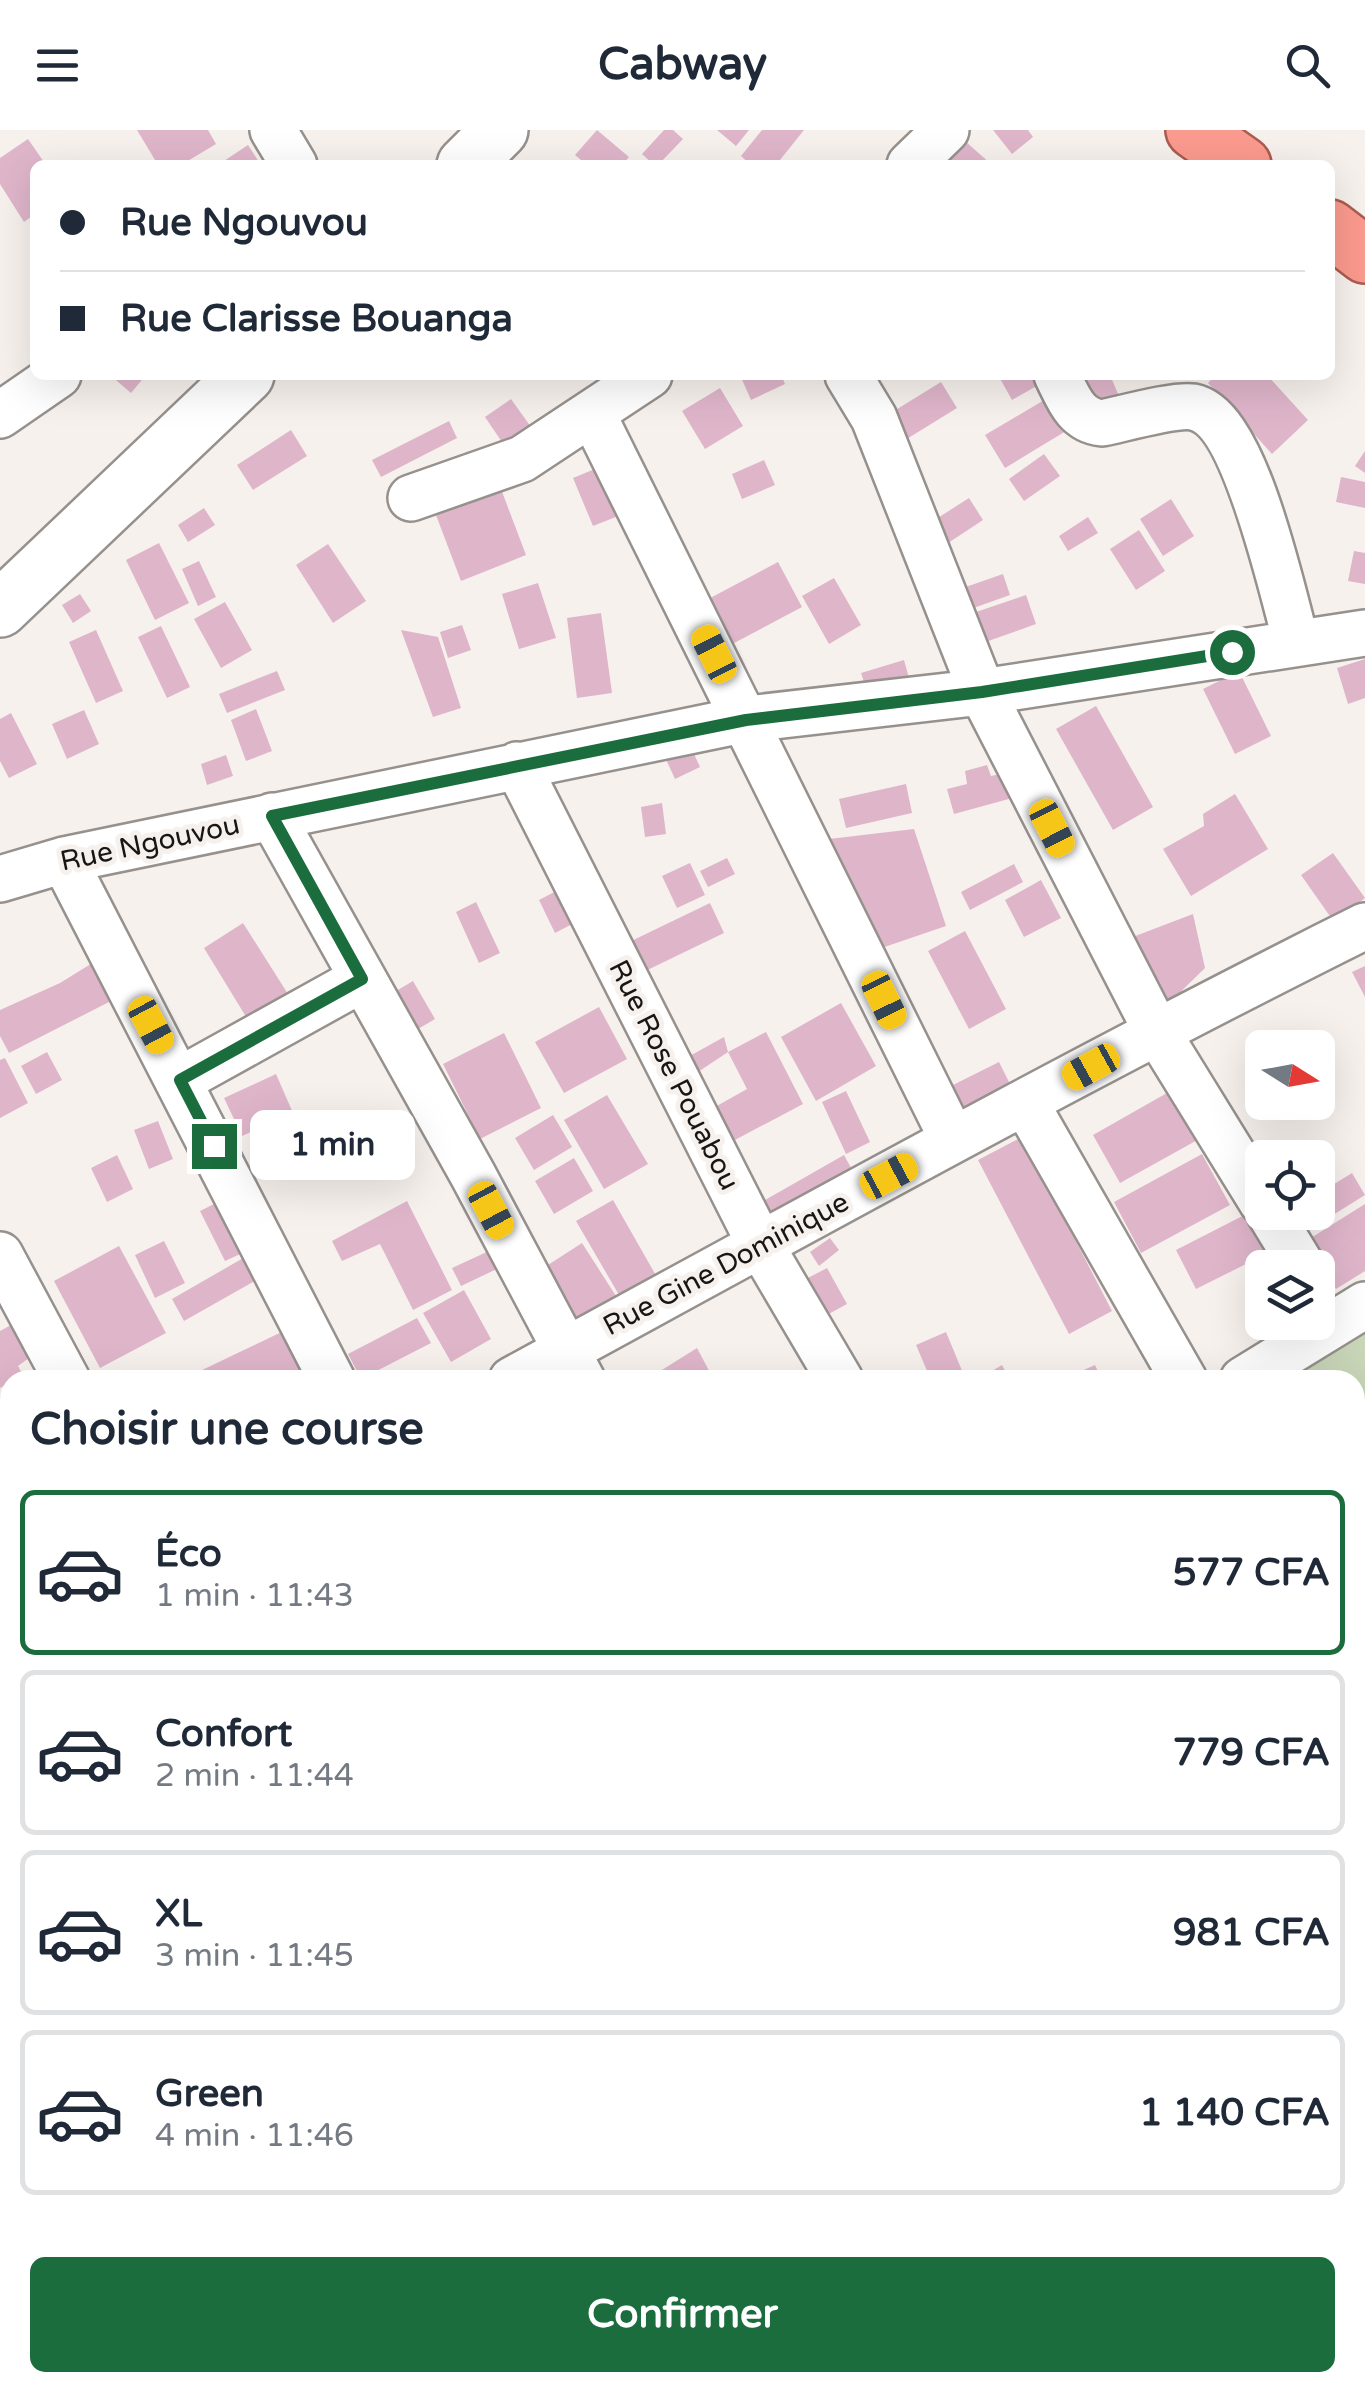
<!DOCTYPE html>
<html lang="fr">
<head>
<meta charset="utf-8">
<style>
	body { margin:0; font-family:"Varela Round",sans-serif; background:#f6f6f7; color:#1f2937; height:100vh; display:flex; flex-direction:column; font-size:38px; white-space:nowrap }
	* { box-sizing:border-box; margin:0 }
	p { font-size:32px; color:#747a83 }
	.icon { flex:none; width:55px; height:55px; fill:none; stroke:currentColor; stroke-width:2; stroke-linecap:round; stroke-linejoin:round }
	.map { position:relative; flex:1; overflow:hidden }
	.panel { position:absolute; left:0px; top:1240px; width:1365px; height:1022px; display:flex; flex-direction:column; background:#fff; border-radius:30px 30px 0 0; box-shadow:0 10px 40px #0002 }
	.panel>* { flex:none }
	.top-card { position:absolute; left:30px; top:30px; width:1305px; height:220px; border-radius:15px; box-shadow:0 10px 40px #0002; display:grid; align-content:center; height:220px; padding:0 30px; background:#fff }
	.needle { width:65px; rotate:101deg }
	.buttons { position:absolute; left:1245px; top:900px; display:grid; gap:20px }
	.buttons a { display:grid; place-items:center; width:90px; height:90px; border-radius:15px; background:#fff; box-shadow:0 10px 40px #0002; font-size:50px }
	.end { position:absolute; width:45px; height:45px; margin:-22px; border:12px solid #1c6d3d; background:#fff; box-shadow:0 0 0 5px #fff }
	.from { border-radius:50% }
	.bubble { position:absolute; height:70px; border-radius:15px; background:#fff; box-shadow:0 10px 40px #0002; font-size:32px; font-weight:700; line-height:70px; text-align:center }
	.car { position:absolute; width:30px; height:60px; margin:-30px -15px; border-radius:12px; box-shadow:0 0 8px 2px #0007; background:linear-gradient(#f5c518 24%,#345 0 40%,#f5c518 0 76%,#345 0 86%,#f5c518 0) }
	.top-card b { display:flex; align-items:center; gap:35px; height:95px; font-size:38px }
	.top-card b+b { border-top:2px solid #e0e1e3 }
	.top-card i { width:25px; height:25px; background:#1f2937 }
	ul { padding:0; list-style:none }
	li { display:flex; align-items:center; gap:30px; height:165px; margin:0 20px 15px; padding:0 10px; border:5px solid #e0e1e3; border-radius:15px }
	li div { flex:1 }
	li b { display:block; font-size:38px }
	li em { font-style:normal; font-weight:700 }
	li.current { border-color:#1c6d3d }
	li>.icon { width:90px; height:90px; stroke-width:1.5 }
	h2 { padding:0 30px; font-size:45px; line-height:120px }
	.action { display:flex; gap:20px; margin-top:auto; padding:20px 30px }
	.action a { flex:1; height:115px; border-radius:15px; background:#1c6d3d; color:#fff; font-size:40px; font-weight:700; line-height:115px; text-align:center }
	header { display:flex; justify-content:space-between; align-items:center; height:130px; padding:0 30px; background:#fff; font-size:45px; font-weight:700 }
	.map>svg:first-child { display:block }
	.green { fill:#c9d6b8 }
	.building { fill:#dfb5ca }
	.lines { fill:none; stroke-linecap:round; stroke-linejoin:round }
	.minor-casing { stroke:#96918d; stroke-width:50 }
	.tertiary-casing { stroke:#96918d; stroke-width:60 }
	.trunk-casing { stroke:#ab5c50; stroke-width:60 }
	.minor { stroke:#fff; stroke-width:45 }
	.tertiary { stroke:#fff; stroke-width:55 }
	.trunk { stroke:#fb9a8e; stroke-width:55 }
	.route { stroke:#1c6d3d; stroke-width:12 }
	.labels { text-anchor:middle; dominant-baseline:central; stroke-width:10; stroke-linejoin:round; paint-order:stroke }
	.street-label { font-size:28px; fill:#181614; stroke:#f7f1ed }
</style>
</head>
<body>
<header><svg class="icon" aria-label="menu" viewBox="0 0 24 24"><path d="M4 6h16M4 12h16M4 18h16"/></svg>Cabway<svg class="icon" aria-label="search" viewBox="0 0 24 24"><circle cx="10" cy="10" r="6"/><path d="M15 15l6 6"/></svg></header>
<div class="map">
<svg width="1365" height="2261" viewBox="0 0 1365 2261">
	<rect width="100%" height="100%" fill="#f7f1ed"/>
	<!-- green -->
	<path class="green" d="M 1365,1191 L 1365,2261 L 0,2261 L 0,1875 L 10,1869 L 10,2252 L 1355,2252 L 1355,1250 L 1274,1250 Z"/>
	<!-- building -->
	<path class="building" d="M 137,0 L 208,0 L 216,14 L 181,35 L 158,35 Z
		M 597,0 L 629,27 L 622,35 L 587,35 L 575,25 Z
		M 664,0 L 673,0 L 683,9 L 658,35 L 654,35 L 642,24 Z
		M 717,0 L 749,0 L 736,16 Z
		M 762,0 L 804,0 L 776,35 L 751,35 L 741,26 Z
		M 993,0 L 1028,0 L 1033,7 L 1012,24 Z
		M 28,9 L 46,35 L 35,35 L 35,84 L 24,92 L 0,54 L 0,28 Z
		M 965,11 L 992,35 L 939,35 Z
		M 248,15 L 261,35 L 218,35 Z
		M 110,245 L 146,245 L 131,263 Z
		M 740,245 L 781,245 L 785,254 L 751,270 Z
		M 998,245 L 1056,245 L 1012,270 Z
		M 1071,245 L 1110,245 L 1122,273 L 1090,288 Z
		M 1216,245 L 1267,245 L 1308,290 L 1272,324 L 1208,253 Z
		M 941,252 L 957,278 L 897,315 L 881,289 Z
		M 720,258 L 743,296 L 705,319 L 682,281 Z
		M 1056,263 L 1076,295 L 1005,338 L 985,305 Z
		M 511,269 L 531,297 L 504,315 L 485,287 Z
		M 449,291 L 457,308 L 381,347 L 372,330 Z
		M 291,300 L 307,326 L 253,360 L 237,335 Z
		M 1365,321 L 1365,343 L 1355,336 Z
		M 1044,324 L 1060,346 L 1024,371 L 1009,349 Z
		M 764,330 L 775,355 L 742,369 L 732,344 Z
		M 607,334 L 626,383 L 593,396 L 573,348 Z
		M 1341,347 L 1365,352 L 1365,378 L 1336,372 Z
		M 501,359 L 526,425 L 461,451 L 436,385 Z
		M 969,368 L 983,390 L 936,421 L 922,398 Z
		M 1171,369 L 1194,406 L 1163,426 L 1140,389 Z
		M 204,378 L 215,395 L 188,412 L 178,395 Z
		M 1088,387 L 1098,403 L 1068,421 L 1059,406 Z
		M 1139,400 L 1165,441 L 1136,460 L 1110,419 Z
		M 159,413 L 189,473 L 155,490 L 126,430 Z
		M 328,414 L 366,471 L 333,493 L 296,435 Z
		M 1354,421 L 1365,423 L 1365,454 L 1348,451 Z
		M 199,431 L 216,467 L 198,476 L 182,439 Z
		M 778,432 L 802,477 L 721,520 L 697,475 Z
		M 1003,444 L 1010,465 L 968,480 L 960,459 Z
		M 834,448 L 861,495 L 829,514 L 802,466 Z
		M 538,453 L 556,508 L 519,519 L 502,464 Z
		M 80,464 L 91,481 L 73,493 L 62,475 Z
		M 1026,465 L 1036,494 L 980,514 L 970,484 Z
		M 225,472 L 252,520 L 221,538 L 194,489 Z
		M 601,483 L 612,563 L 577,568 L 567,488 Z
		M 462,495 L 471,520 L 448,528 L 440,502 Z
		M 161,496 L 190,557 L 167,568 L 138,507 Z
		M 96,500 L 123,561 L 96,573 L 69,512 Z
		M 401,500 L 438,507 L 461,578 L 433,587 Z
		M 1365,529 L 1365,568 L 1348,574 L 1337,538 Z
		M 904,530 L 909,548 L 867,561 L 861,543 Z
		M 277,541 L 285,560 L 227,583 L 219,564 Z
		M 1239,541 L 1271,606 L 1235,624 L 1203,559 Z
		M 1096,576 L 1153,677 L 1113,700 L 1056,599 Z
		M 256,579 L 272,621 L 246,631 L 231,590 Z
		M 84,580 L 99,614 L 67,629 L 52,594 Z
		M 11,583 L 37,634 L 9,648 L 0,631 L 0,589 Z
		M 688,611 L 700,637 L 675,649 L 663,623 Z
		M 226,625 L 233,646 L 207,655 L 201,634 Z
		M 987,635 L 991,646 L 1010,642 L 1016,667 L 954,684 L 947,659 L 967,654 L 965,641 Z
		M 906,654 L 912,683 L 846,698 L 839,669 Z
		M 1235,664 L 1268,719 L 1191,766 L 1163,719 L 1204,696 L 1203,684 Z
		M 662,673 L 666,704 L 645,707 L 641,677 Z
		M 914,699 L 946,796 L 864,824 L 812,711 Z
		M 1333,723 L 1365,768 L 1334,792 L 1301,745 Z
		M 727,728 L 735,744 L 708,757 L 700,741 Z
		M 690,733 L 705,765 L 677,778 L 662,746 Z
		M 1014,734 L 1023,752 L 970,780 L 961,762 Z
		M 1041,750 L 1061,788 L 1024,807 L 1005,770 Z
		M 564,757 L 580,790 L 555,803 L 539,770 Z
		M 476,772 L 500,823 L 479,833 L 456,782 Z
		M 710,773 L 724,803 L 637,845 L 623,815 Z
		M 1193,784 L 1205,838 L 1161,881 L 1130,808 Z
		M 243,793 L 288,864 L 248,890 L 204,818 Z
		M 965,801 L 1006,879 L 969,899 L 928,821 Z
		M 94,832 L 113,870 L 9,923 L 0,906 L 0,880 L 60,853 Z
		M 1365,836 L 1365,867 L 1352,842 Z
		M 413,851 L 435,889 L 408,905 L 386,867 Z
		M 841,873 L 876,936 L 816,971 L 781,907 Z
		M 599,877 L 627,929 L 564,963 L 535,912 Z
		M 766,902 L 803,974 L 733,1011 L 715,977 L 747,959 L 728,922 Z
		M 504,903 L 541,978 L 480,1009 L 443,934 Z
		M 724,907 L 728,922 L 686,950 L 677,933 Z
		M 47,922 L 62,950 L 36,964 L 21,936 Z
		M 5,928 L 28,973 L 0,988 L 0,930 Z
		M 999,932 L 1013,960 L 965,984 L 951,956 Z
		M 276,944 L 293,983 L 242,1006 L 224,968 Z
		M 1174,959 L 1201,1008 L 1120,1053 L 1093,1005 Z
		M 846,961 L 870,1012 L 846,1024 L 822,972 Z
		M 607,965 L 648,1034 L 604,1059 L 564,990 Z
		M 553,985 L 572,1017 L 534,1040 L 515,1008 Z
		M 158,991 L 173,1029 L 149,1039 L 134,1000 Z
		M 1022,1007 L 1112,1181 L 1069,1204 L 978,1030 Z
		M 1202,1024 L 1230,1075 L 1141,1123 L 1114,1072 Z
		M 117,1025 L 133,1059 L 107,1072 L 91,1038 Z
		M 844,1025 L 855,1045 L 769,1094 L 758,1074 Z
		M 574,1028 L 593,1061 L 554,1084 L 535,1051 Z
		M 1352,1043 L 1365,1065 L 1325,1090 L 1318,1077 L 1318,1064 Z
		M 224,1069 L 249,1120 L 225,1131 L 200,1081 Z
		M 613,1070 L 662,1156 L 626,1177 L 576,1091 Z
		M 407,1071 L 452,1160 L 413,1180 L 380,1114 L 342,1131 L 332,1111 Z
		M 1365,1074 L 1365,1141 L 1336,1159 L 1306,1111 Z
		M 1262,1076 L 1282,1116 L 1196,1159 L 1176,1120 Z
		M 830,1108 L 839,1120 L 819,1136 L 810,1122 Z
		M 164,1111 L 185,1153 L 155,1168 L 135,1125 Z
		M 582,1113 L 616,1166 L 568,1197 L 534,1144 Z
		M 119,1116 L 166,1203 L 100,1238 L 54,1151 Z
		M 491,1120 L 499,1138 L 461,1156 L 452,1138 Z
		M 245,1127 L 258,1149 L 184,1191 L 172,1169 Z
		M 827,1138 L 847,1174 L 825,1186 L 806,1149 Z
		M 464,1160 L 491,1209 L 451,1232 L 423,1183 Z
		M 417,1188 L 431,1213 L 361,1249 L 348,1224 Z
		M 11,1195 L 29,1228 L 18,1236 L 23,1245 L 0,1258 L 0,1201 Z
		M 292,1197 L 314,1243 L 300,1250 L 205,1250 L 200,1241 Z
		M 946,1202 L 963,1243 L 947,1250 L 931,1250 L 916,1215 Z
		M 697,1218 L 714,1250 L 646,1250 Z
		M 1002,1235 L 1010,1250 L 983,1250 L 982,1247 Z
		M 1095,1235 L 1102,1250 L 1061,1250 Z
		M 10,1261 L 10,1312 L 0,1319 L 0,1268 Z
		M 10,1318 L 10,1359 L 6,1361 L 0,1349 L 0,1323 Z
		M 10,1602 L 10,1678 L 0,1683 L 0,1607 Z"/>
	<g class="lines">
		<defs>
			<path id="minor" d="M 273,0 L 294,35
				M 910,35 L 946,0
				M 848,245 L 874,288 L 982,562 L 1156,900 L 1262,1072
				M 1057,245 C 1068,267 1075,290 1102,293 C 1122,289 1175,274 1193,277 C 1246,287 1282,463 1296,511
				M 592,283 L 953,1010
				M 0,285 L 58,245
				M 411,368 L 522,329 L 649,245
				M 517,635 L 761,1116 L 840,1250
				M 272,686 L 473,1045 L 582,1250
				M 64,730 L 332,1250
				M 0,749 L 64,730 L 747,589 L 982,562 L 1365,503
				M 180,950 L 362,849
				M 1026,974 L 1184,1250
				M 1269,1082 L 1303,1138
				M 0,1125 L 67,1250
				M 512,1250 C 795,1096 1076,940 1365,796
				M 1243,1250 L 1365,1175
				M 0,1523 L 10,1518
				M 0,1563 L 10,1581"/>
			<path id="tertiary" d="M 465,35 L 500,0
				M 0,479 L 246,245"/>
			<path id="trunk" d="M 1194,0 L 1243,35
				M 1330,98 L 1365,125"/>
		</defs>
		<!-- minor casing -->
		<use href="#minor" class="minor-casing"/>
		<!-- tertiary casing -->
		<use href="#tertiary" class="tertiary-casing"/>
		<!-- trunk casing -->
		<use href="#trunk" class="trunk-casing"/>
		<!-- minor -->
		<use href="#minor" class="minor"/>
		<!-- tertiary -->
		<use href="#tertiary" class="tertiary"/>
		<!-- trunk -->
		<use href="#trunk" class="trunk"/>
	</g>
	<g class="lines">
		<!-- route -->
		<path class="route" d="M 214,1016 L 180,950 L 362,849 L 272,686 L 746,590 L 982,562 L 1232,522"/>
	</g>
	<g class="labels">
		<!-- street labels -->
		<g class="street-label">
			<text transform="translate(150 713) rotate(-12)">Rue Ngouvou</text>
			<text transform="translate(674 945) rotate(63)">Rue Rose Pouabou</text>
			<text transform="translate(726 1134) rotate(-28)">Rue Gine Dominique</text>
		</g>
	</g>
</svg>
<div class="buttons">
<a><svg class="needle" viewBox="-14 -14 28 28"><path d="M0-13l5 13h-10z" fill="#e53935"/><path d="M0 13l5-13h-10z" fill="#747a83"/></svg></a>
<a><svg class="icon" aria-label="locate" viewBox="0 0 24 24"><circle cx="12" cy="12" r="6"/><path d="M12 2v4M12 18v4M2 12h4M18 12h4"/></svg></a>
<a><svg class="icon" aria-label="layers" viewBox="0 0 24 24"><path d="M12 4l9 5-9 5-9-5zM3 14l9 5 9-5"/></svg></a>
</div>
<i class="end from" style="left:1232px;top:522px"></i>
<i class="end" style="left:214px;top:1016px"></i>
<div class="bubble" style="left:250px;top:980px;width:165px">1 min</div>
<i class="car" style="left:714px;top:524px;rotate:333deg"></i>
<i class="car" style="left:1052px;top:698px;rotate:153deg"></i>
<i class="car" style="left:884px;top:870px;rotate:154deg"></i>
<i class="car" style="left:151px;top:895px;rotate:152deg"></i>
<i class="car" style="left:1091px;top:937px;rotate:241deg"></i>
<i class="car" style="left:889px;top:1046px;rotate:62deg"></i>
<i class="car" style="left:491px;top:1080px;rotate:152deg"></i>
<div class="top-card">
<b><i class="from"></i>Rue Ngouvou</b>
<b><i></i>Rue Clarisse Bouanga</b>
</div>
<section class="panel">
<h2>Choisir une course</h2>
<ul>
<li class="current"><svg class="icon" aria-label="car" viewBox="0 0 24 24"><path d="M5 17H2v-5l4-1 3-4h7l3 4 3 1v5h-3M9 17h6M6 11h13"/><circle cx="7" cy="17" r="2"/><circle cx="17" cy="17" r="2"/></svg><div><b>Éco</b><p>1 min · 11:43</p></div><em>577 CFA</em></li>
<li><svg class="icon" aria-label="car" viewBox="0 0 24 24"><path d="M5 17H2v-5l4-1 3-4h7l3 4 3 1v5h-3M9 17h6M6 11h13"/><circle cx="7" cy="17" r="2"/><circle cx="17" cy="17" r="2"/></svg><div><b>Confort</b><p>2 min · 11:44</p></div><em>779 CFA</em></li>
<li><svg class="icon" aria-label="car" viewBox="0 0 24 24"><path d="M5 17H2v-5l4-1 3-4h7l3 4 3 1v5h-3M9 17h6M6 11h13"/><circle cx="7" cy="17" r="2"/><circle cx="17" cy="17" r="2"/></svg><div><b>XL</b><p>3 min · 11:45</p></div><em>981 CFA</em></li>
<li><svg class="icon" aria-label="car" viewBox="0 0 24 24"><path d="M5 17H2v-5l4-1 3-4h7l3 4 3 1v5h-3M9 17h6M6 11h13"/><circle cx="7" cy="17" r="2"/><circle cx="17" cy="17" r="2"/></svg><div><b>Green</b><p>4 min · 11:46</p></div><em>1 140 CFA</em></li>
</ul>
<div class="action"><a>Confirmer</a></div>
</section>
</div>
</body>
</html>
